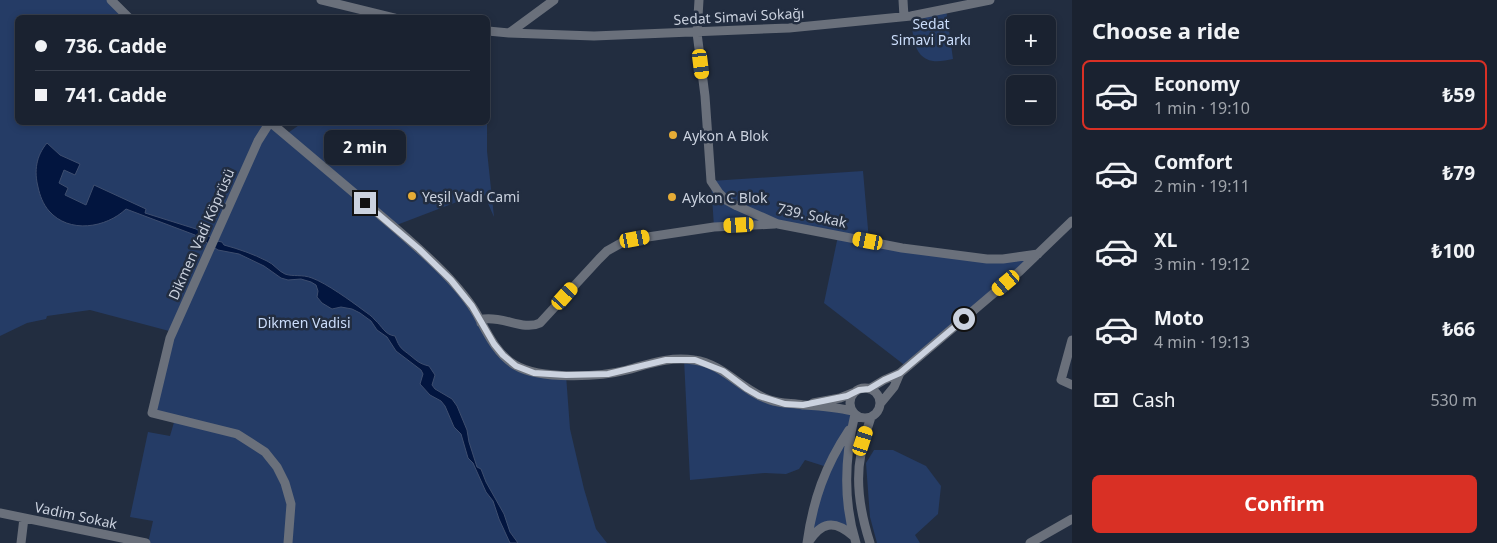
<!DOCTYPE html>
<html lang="en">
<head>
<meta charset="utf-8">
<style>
	body { margin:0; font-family:"Noto Sans",sans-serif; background:#272f3c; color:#f1f3f6; height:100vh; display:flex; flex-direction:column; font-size:19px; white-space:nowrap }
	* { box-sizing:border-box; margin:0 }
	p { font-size:16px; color:#9fa4ab }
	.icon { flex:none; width:28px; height:28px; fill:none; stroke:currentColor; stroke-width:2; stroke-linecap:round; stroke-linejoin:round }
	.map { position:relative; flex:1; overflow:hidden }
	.panel { display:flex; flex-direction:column; background:#1a2230; width:425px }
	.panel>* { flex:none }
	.banner { position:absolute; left:15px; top:15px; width:475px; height:110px; border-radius:8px; box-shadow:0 2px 8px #0003,0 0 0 1px #383f4c; display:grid; align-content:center; height:110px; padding:0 20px; background:#1a2230 }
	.controls { position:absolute; left:1006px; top:15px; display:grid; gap:10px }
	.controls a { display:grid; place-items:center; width:50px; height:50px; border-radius:8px; background:#1a2230; box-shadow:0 2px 8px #0003,0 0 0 1px #383f4c; font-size:25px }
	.end { position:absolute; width:22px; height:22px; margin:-11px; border:6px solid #cbd2df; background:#111; box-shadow:0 0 0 2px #111 }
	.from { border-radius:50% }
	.bubble { position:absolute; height:35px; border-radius:8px; background:#1a2230; box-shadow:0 2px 8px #0003,0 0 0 1px #383f4c; font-size:16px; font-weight:700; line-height:35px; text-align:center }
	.car { position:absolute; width:15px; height:30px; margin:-15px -8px; border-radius:6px; box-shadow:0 0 4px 1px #0007; background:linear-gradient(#f5c518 24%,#345 0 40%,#f5c518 0 76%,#345 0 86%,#f5c518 0) }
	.banner b { display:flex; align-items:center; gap:18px; height:48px; font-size:19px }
	.banner b+b { border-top:1px solid #383f4c }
	.banner i { width:12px; height:12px; background:#f1f3f6 }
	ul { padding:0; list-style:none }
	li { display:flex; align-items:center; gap:15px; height:70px; margin:0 10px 8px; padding:0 10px; border:2px solid transparent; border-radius:8px }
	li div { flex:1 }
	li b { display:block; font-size:19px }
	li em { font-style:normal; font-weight:700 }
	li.selected { border-color:#d93025 }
	li>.icon { width:45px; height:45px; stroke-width:1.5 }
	h2 { padding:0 20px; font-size:22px; line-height:60px }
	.pay { display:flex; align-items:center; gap:12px; height:55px; padding:0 20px; font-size:19px }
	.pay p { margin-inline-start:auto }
	.cta { display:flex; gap:10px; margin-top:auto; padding:10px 20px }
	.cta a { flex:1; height:58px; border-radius:8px; background:#d93025; color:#fff; font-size:20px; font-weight:700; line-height:58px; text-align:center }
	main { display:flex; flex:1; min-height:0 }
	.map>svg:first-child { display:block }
	.green { fill:#253c66 }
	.water { fill:#02153f; stroke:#3e4e6f }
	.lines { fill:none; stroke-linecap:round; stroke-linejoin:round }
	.minor { stroke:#6a707b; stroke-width:9 }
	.route { stroke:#cbd2df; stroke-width:6 }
	.poi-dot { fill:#e6ac36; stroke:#222d40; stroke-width:2 }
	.labels { text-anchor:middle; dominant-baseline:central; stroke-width:5; stroke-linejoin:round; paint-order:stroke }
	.street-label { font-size:14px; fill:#cbd2df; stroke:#222d40 }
	.park-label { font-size:14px; fill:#cbddfb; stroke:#222d40 }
	.poi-label { font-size:14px; fill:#cbd2df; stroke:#222d40; text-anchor:start }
</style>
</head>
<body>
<main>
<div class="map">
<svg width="1072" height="543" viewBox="0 0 1072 543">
	<rect width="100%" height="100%" fill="#222d40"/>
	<!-- green -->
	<path class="green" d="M 0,0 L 111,0 L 129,17 L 18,18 L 18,122 L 270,122 L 285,135 L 302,123 L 487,123 L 487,151 L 494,217 L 483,192 L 394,226 L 419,249 L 479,318 L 516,366 L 566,375 L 570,429 L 584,489 L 596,529 L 607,543 L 148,543 L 153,521 L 130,517 L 148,432 L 170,436 L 175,419 L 152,413 L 173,332 L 90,310 L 47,316 L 46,319 L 27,323 L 0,336 Z
		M 946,9 L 953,59 C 947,60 939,62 933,61 C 912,58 913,32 911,16 Z
		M 863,171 L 869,241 L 987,259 L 1038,254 L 907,367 L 824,303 L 838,236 L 778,224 L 714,227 L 711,181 Z
		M 684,359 L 695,360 L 759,396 L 852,411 L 848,454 L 854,536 L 830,524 L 808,543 L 827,467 L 805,460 L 799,469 L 786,474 L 765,473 L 690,480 Z
		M 874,450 L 893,450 L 926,466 L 941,486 L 938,514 L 915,535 L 920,543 L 877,543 L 870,517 L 866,463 Z"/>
	<!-- water -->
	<path class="water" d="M 47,143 L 60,155 L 80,164 L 75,175 L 64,170 L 59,183 L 68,188 L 65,195 L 86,205 L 94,185 L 146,209 L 145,213 L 196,229 L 217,241 L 222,242 L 224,245 C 239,249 253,254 267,261 C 274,264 278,271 285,274 C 293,277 302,274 312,278 C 326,283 351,301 363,310 C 367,313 372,316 375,320 C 382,326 385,335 395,336 C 400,349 401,348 411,356 C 417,361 420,364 429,366 L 435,375 L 432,385 L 435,389 L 452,399 L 457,406 L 467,430 L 469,442 L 477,467 L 481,469 L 486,482 L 504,514 L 510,532 L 518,543 L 510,543 L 499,519 L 493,501 L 486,492 L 473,463 L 468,458 L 461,434 L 454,427 L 445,406 L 441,401 L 430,395 L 420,384 L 423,374 L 421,370 L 396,351 L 387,337 L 377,330 L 371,321 L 360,313 L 352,309 L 341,307 L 332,309 L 322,303 L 317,297 L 318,291 L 316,285 L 311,282 L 301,279 L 288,280 L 281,278 L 264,266 L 239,254 L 218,250 L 195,235 L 126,209 C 106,228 69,234 49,211 C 43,204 40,196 38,187 C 34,171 36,156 47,143 Z"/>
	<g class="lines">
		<!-- minor -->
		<path class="minor" d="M 111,0 L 129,18
			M 321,0 L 395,18
			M 699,0 L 697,33 L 705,96 L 711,181 L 719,193 L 726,200 L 737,206 L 778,224 L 902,248 L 987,259 L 1003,259 L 1038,254
			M 903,0 L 904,17
			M 488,31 L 509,33 L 594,36 L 789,28 L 911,16 L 990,0
			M 509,33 L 554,0
			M 270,122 C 302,149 334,176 366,203 C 394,227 424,251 450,279 C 460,290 472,304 479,318 C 488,335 498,355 515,365 C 540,380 600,377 627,370 C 649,364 670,356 694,360 C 724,364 742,391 770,400 C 781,404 792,403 803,405 C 819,406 836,407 852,411
			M 270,122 L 258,141 L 170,338 L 152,413 L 237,434 L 265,452 L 277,467 L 285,483 L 291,504 L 288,543
			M 481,323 L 484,319 C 503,316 524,331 540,323 L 599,259 L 607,251 L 623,242 L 648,237 L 714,227 L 775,224
			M 1072,340 L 1061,380 L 1072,385
			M850 403a15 15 0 1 1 30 0a15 15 0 1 1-30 0Z
			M 869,389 L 884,380 L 900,373 L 1020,271 L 1072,221
			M 813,403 L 840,398 L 855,392
			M 880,404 L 894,387 L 900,373
			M 855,414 C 845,456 843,502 856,543
			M 0,513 L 146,543
			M 21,543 L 24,518
			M 807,543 C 813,500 825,466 849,430
			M 808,543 C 821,522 834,519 853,536
			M 870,543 C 861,515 855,483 861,454 C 863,441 867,429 871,417
			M 1030,543 L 1072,519"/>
	</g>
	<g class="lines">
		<!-- route -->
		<path class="route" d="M 365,203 L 419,249 L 451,280 L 472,306 L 494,344 L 503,355 L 516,366 L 534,373 L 566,375 L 608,374 L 666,360 L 695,360 L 723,371 L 747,389 L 759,396 L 785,404 L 803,405 L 847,396 L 859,390 L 869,389 L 884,380 L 900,373 L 964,319"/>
	</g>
	<!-- markers -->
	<g class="poi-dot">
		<circle cx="673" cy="135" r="5"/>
		<circle cx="412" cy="196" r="5"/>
		<circle cx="672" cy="197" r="5"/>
	</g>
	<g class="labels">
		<!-- street labels -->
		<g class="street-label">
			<text transform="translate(739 16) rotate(-3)">Sedat Simavi Sokağı</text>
			<text transform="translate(812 215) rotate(12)">739. Sokak</text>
			<text transform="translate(201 234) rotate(-66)">Dikmen Vadi Köprüsü</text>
			<text transform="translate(76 515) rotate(12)">Vadim Sokak</text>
		</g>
		<!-- park labels -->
		<g class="park-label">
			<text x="931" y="23">Sedat<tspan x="931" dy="16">Simavi Parkı</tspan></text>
			<text x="304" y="322">Dikmen Vadisi</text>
		</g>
		<!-- poi labels -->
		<g class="poi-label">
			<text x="683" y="135">Aykon A Blok</text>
			<text x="422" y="196">Yeşil Vadi Cami</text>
			<text x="682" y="197">Aykon C Blok</text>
		</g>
	</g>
</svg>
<div class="controls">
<a>+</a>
<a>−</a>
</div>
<i class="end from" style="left:964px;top:319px"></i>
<i class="end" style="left:365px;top:203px"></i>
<div class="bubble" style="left:324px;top:130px;width:82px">2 min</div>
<i class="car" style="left:701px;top:64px;rotate:173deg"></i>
<i class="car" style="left:739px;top:225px;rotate:267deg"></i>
<i class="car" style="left:635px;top:239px;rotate:79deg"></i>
<i class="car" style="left:868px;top:241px;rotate:281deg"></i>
<i class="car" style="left:1006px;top:283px;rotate:230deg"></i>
<i class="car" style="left:565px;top:296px;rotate:42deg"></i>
<i class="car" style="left:863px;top:441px;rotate:18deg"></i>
<div class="banner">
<b><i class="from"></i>736. Cadde</b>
<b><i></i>741. Cadde</b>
</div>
</div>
<section class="panel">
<h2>Choose a ride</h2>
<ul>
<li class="selected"><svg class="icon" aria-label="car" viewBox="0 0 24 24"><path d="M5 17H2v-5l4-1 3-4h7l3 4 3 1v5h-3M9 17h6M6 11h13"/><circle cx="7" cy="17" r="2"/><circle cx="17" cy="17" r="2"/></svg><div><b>Economy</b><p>1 min · 19:10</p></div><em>₺59</em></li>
<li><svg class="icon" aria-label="car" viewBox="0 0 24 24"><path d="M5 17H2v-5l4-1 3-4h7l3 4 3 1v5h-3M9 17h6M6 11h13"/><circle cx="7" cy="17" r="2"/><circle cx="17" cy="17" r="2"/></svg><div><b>Comfort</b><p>2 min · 19:11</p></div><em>₺79</em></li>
<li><svg class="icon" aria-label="car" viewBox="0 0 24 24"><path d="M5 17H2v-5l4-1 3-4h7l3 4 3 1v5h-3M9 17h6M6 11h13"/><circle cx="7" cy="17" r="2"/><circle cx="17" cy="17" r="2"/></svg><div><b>XL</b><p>3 min · 19:12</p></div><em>₺100</em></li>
<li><svg class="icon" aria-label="car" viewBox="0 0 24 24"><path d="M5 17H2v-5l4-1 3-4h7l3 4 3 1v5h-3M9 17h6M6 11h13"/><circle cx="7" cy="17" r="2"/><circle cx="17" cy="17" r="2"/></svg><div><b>Moto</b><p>4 min · 19:13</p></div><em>₺66</em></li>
</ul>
<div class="pay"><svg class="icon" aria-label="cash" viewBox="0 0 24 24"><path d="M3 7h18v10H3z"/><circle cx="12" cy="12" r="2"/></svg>Cash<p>530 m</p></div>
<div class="cta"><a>Confirm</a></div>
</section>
</main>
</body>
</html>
